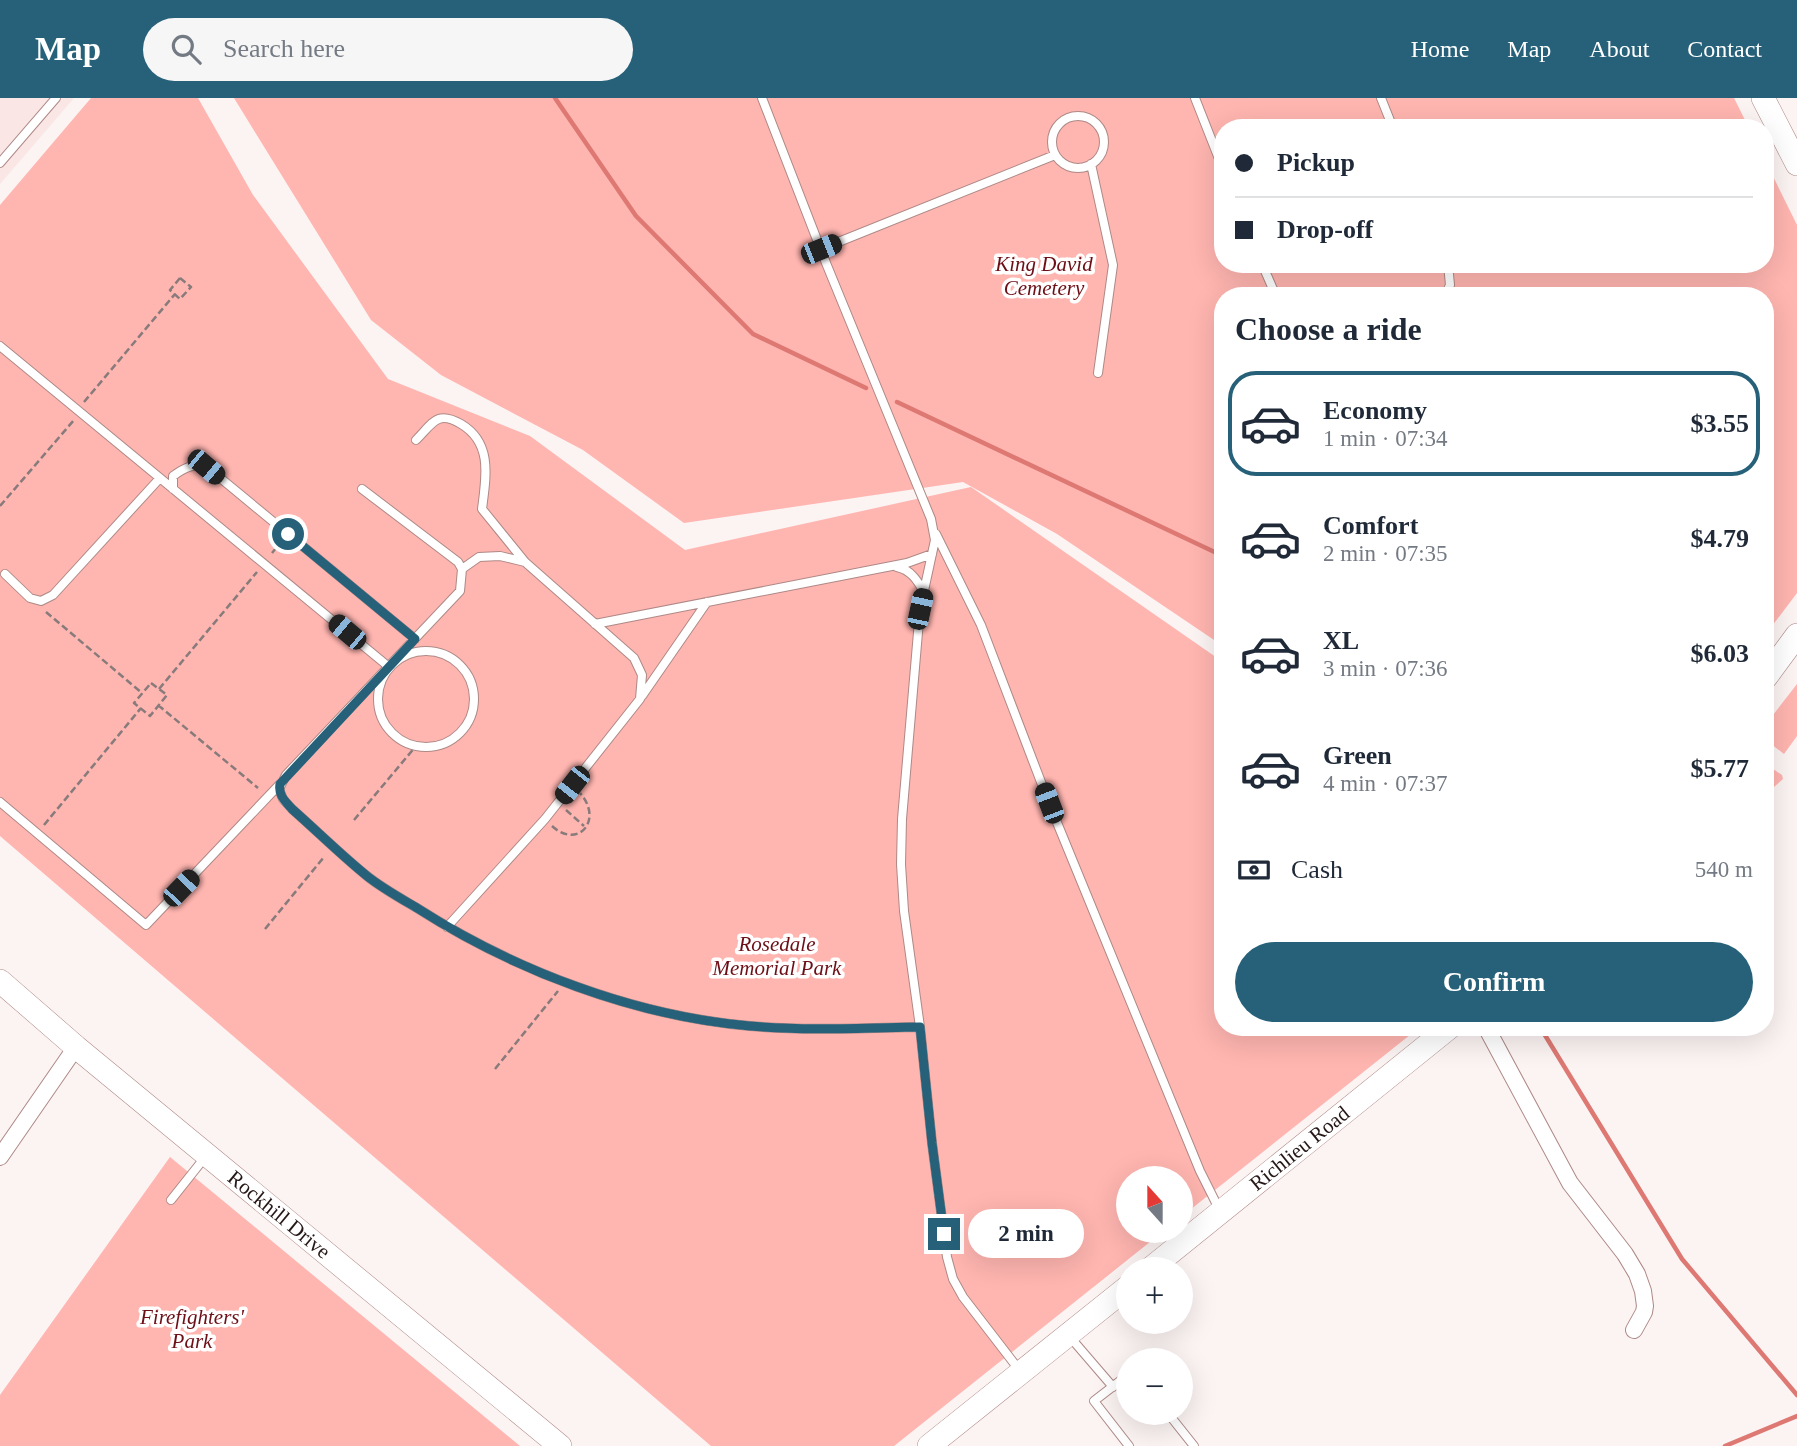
<!DOCTYPE html>
<html lang="en">
<head>
<meta charset="utf-8">
<style>
	body { margin:0; font-family:"Times New Roman",serif; background:#f6f6f7; color:#1f2937; height:100vh; display:flex; flex-direction:column; font-size:26px; white-space:nowrap }
	* { box-sizing:border-box; margin:0 }
	p { font-size:23px; color:#747a83 }
	.icon { flex:none; width:38px; height:38px; fill:none; stroke:currentColor; stroke-width:2; stroke-linecap:round; stroke-linejoin:round }
	.map { position:relative; flex:1; overflow:hidden }
	.sheet { position:absolute; left:1214px; top:189px; width:560px; height:749px; display:flex; flex-direction:column; background:#fff; border-radius:28px; box-shadow:0 7px 28px #0002 }
	.sheet>* { flex:none }
	.hud { position:absolute; left:1214px; top:21px; width:560px; height:154px; border-radius:28px; box-shadow:0 7px 28px #0002; display:grid; align-content:center; height:154px; padding:0 21px; background:#fff }
	.needle { width:46px; rotate:339deg }
	.controls { position:absolute; left:1116px; top:1068px; display:grid; gap:14px }
	.controls a { display:grid; place-items:center; width:77px; height:77px; border-radius:50%; background:#fff; box-shadow:0 7px 28px #0002; font-size:35px }
	.end { position:absolute; width:32px; height:32px; margin:-16px; border:9px solid #266179; background:#fff; box-shadow:0 0 0 4px #fff }
	.from { border-radius:50% }
	.bubble { position:absolute; height:49px; border-radius:24px; background:#fff; box-shadow:0 7px 28px #0002; font-size:23px; font-weight:700; line-height:49px; text-align:center }
	.car { position:absolute; width:21px; height:42px; margin:-21px -10px; border-radius:9px; box-shadow:0 0 5px 2px #0007; background:linear-gradient(#222 24%,#8ab4d8 0 40%,#222 0 76%,#8ab4d8 0 86%,#222 0) }
	.hud b { display:flex; align-items:center; gap:24px; height:66px; font-size:26px }
	.hud b+b { border-top:2px solid #e0e1e3 }
	.hud i { width:18px; height:18px; background:#1f2937 }
	ul { padding:0; list-style:none }
	li { display:flex; align-items:center; gap:21px; height:105px; margin:0 14px 10px; padding:0 7px; border:4px solid transparent; border-radius:28px }
	li div { flex:1 }
	li b { display:block; font-size:26px }
	li em { font-style:normal; font-weight:700 }
	li.current { border-color:#266179 }
	li>.icon { width:63px; height:63px; stroke-width:1.5 }
	h2 { padding:0 21px; font-size:32px; line-height:84px }
	.pay { display:flex; align-items:center; gap:18px; height:77px; padding:0 21px; font-size:26px }
	.pay p { margin-inline-start:auto }
	.button { display:flex; gap:14px; margin-top:auto; padding:14px 21px }
	.button a { flex:1; height:80px; border-radius:42px; background:#266179; color:#fff; font-size:28px; font-weight:700; line-height:80px; text-align:center }
	header { display:flex; align-items:center; gap:42px; box-sizing:border-box; height:98px; padding:0 35px; background:#266179; color:#fff }
	header strong { font-size:33px }
	nav { display:flex; gap:38px; margin-inline-start:auto; font-size:24px }
	.search { width:490px; height:63px; background:#f6f6f7; display:flex; align-items:center; gap:18px; box-sizing:border-box; padding:0 24px; border-radius:38px; color:#747a83; font-size:26px }
	.map>svg:first-child { display:block }
	.built { fill:#fae6e5 }
	.green { fill:#ffb5b0 }
	.lines { fill:none; stroke-linecap:round; stroke-linejoin:round }
	.stream { stroke:#dd7873; stroke-width:4.5 }
	.lane-casing { stroke:#ae8986; stroke-width:10 }
	.street-casing { stroke:#ae8986; stroke-width:18 }
	.secondary-casing { stroke:#ae8986; stroke-width:24 }
	.path { stroke:#877b7b; stroke-width:2.5; stroke-dasharray:7 3.5; stroke-linecap:butt }
	.lane { stroke:#fff; stroke-width:8 }
	.street { stroke:#fff; stroke-width:16 }
	.secondary { stroke:#fff; stroke-width:23 }
	.route { stroke:#266179; stroke-width:9 }
	.labels { text-anchor:middle; dominant-baseline:central; stroke-width:7; stroke-linejoin:round; paint-order:stroke }
	.park-label { font-size:21px; font-style:italic; fill:#6c0f16; stroke:#fff }
	.street-label { font-size:21px; fill:#251817; stroke:#fff }
</style>
</head>
<body>
<header>
<strong>Map</strong>
<div class="search"><svg class="icon" aria-label="search" viewBox="0 0 24 24"><circle cx="10" cy="10" r="6"/><path d="M15 15l6 6"/></svg>Search here</div>
<nav><a>Home</a><a>Map</a><a>About</a><a>Contact</a></nav>
</header>
<div class="map">
<svg width="1797" height="1348" viewBox="0 0 1797 1348">
	<rect width="100%" height="100%" fill="#fcf3f3"/>
	<!-- built -->
	<path class="built" d="M 0,0 L 74,0 L 0,86 Z"/>
	<!-- green -->
	<path class="green" d="M 91,0 L 198,0 L 253,97 L 388,281 L 530,338 L 685,452 L 971,389 L 1223,564 L 1223,929 L 1420,929 L 1181,1119 L 1181,1080 L 1129,1080 L 1129,1132 L 1165,1132 L 894,1348 L 711,1348 L 0,738 L 0,107 Z
		M 234,0 L 1734,0 L 1749,30 L 1223,30 L 1223,166 L 1766,166 L 1766,64 L 1797,127 L 1797,495 L 1766,536 L 1766,198 L 1223,198 L 1223,548 L 1057,436 L 963,384 L 684,425 L 583,352 L 441,277 L 371,222 Z
		M 1797,586 L 1797,638 L 1784,656 L 1766,642 L 1766,626 Z
		M 1766,666 L 1782,677 L 1783,681 L 1774,689 L 1766,684 Z
		M 170,1059 L 520,1348 L 0,1348 L 0,1297 Z"/>
	<g class="lines">
		<!-- stream -->
		<path class="stream" d="M 555,0 L 636,118 L 753,236 L 866,290
			M 897,304 L 1223,458
			M 1540,929 L 1682,1161 L 1797,1297
			M 1725,1348 L 1797,1318"/>
		<defs>
			<path id="lane" d="M 762,0 L 826,165 L 931,421 L 935,442 L 920,511 L 902,721 L 901,766 L 904,813 L 920,929 L 932,1045 L 947,1159 L 953,1181 L 963,1199 L 1020,1273
				M 1195,0 L 1223,71
				M 1381,0 L 1393,30
				M1052 44a26 26 0 1 1 52 0a26 26 0 1 1-52 0Z
				M 0,65 L 56,0
				M 1091,66 L 1113,167 L 1098,275
				M 821,151 L 1055,57
				M 1262,166 L 1276,198
				M 1445,198 L 1450,187 L 1448,166
				M 0,248 L 389,569
				M 416,342 C 433,325 437,312 461,326 C 493,345 486,379 482,411 L 525,464
				M 173,391 L 173,378 C 184,370 193,365 207,369 L 415,541
				M 362,391 L 458,464 L 462,471 L 460,493 L 286,677 L 279,691 L 283,701 L 292,711 C 317,733 341,757 367,778 C 382,790 400,800 417,810 C 514,872 634,918 750,928 C 807,933 863,930 920,929
				M 936,436 L 981,527 L 1049,705 L 1200,1073 L 1219,1111
				M 897,469 C 911,472 917,482 924,494
				M 5,476 L 30,500 L 41,503 L 53,497 L 160,380
				M 595,526 L 907,465 L 932,456
				M378 601a48 48 0 1 1 96 0a48 48 0 1 1-96 0Z
				M 642,598 L 707,504
				M 0,704 L 146,827 L 280,686
				M 447,829 L 545,721 L 640,601 L 642,577 L 634,560 L 525,464 L 500,458 L 479,459 L 462,471
				M 171,1102 L 206,1058
				M 1070,1239 L 1113,1289
				M 1129,1276 L 1094,1303 L 1129,1348
				M 1167,1314 L 1194,1348"/>
			<path id="street" d="M 1486,929 L 1570,1085 L 1625,1156 L 1637,1176 L 1643,1193 L 1645,1208 L 1644,1214 L 1634,1232
				M 0,1059 L 76,949"/>
			<g id="secondary">
				<path d="M 1763,0 L 1797,66"/>
				<path d="M 1766,579 L 1797,537"/>
				<path id="s1" d="M 0,883 L 76,949 L 560,1348"/>
				<path id="s2" d="M 1150,1171 L 1450,929"/>
				<path d="M 929,1348 L 1129,1188"/>
			</g>
		</defs>
		<!-- lane casing -->
		<use href="#lane" class="lane-casing"/>
		<!-- street casing -->
		<use href="#street" class="street-casing"/>
		<!-- secondary casing -->
		<use href="#secondary" class="secondary-casing"/>
		<!-- path -->
		<path class="path" d="M 180,180 L 191,189 L 180,201 L 170,192 Z
			M 84,304 L 175,196
			M 0,408 L 74,322
			M 272,455 L 281,444
			M 46,514 L 142,595
			M 151,585 L 167,597 L 150,618 L 134,605 Z
			M 159,591 L 257,474
			M 158,607 L 258,690
			M 566,712 L 584,728
			M 354,722 L 416,648
			M 44,727 L 141,610
			M 552,728 C 578,752 604,722 580,695
			M 265,831 L 324,759
			M 495,971 L 558,893"/>
		<!-- lane -->
		<use href="#lane" class="lane"/>
		<!-- street -->
		<use href="#street" class="street"/>
		<!-- secondary -->
		<use href="#secondary" class="secondary"/>
	</g>
	<g class="lines">
		<!-- route -->
		<path class="route" d="M 288,436 L 415,541 L 280,686 C 278,697 285,703 292,711 C 317,733 341,757 367,778 C 382,790 400,800 417,810 C 514,872 634,918 750,928 C 807,933 863,930 920,929 L 932,1045 L 944,1136"/>
	</g>
	<g class="labels">
		<!-- park labels -->
		<g class="park-label">
			<text x="1044" y="166">King David<tspan x="1044" dy="24">Cemetery</tspan></text>
			<text x="777" y="846">Rosedale<tspan x="777" dy="24">Memorial Park</tspan></text>
			<text x="192" y="1219">Firefighters'<tspan x="192" dy="24">Park</tspan></text>
		</g>
		<!-- street labels -->
		<g class="street-label">
			<text stroke="none"><textPath href="#s2" startOffset="192">Richlieu Road</textPath></text>
			<text stroke="none"><textPath href="#s1" startOffset="364">Rockhill Drive</textPath></text>
		</g>
	</g>
</svg>
<div class="controls">
<a><svg class="needle" viewBox="-14 -14 28 28"><path d="M0-13l5 13h-10z" fill="#e53935"/><path d="M0 13l5-13h-10z" fill="#747a83"/></svg></a>
<a>+</a>
<a>−</a>
</div>
<i class="end from" style="left:288px;top:436px"></i>
<i class="end" style="left:944px;top:1136px"></i>
<div class="bubble" style="left:968px;top:1111px;width:116px">2 min</div>
<i class="car" style="left:821px;top:151px;rotate:68deg"></i>
<i class="car" style="left:206px;top:369px;rotate:130deg"></i>
<i class="car" style="left:920px;top:511px;rotate:12deg"></i>
<i class="car" style="left:347px;top:534px;rotate:310deg"></i>
<i class="car" style="left:572px;top:687px;rotate:218deg"></i>
<i class="car" style="left:1049px;top:705px;rotate:339deg"></i>
<i class="car" style="left:181px;top:790px;rotate:44deg"></i>
<div class="hud">
<b><i class="from"></i>Pickup</b>
<b><i></i>Drop-off</b>
</div>
<section class="sheet">
<h2>Choose a ride</h2>
<ul>
<li class="current"><svg class="icon" aria-label="car" viewBox="0 0 24 24"><path d="M5 17H2v-5l4-1 3-4h7l3 4 3 1v5h-3M9 17h6M6 11h13"/><circle cx="7" cy="17" r="2"/><circle cx="17" cy="17" r="2"/></svg><div><b>Economy</b><p>1 min · 07:34</p></div><em>$3.55</em></li>
<li><svg class="icon" aria-label="car" viewBox="0 0 24 24"><path d="M5 17H2v-5l4-1 3-4h7l3 4 3 1v5h-3M9 17h6M6 11h13"/><circle cx="7" cy="17" r="2"/><circle cx="17" cy="17" r="2"/></svg><div><b>Comfort</b><p>2 min · 07:35</p></div><em>$4.79</em></li>
<li><svg class="icon" aria-label="car" viewBox="0 0 24 24"><path d="M5 17H2v-5l4-1 3-4h7l3 4 3 1v5h-3M9 17h6M6 11h13"/><circle cx="7" cy="17" r="2"/><circle cx="17" cy="17" r="2"/></svg><div><b>XL</b><p>3 min · 07:36</p></div><em>$6.03</em></li>
<li><svg class="icon" aria-label="car" viewBox="0 0 24 24"><path d="M5 17H2v-5l4-1 3-4h7l3 4 3 1v5h-3M9 17h6M6 11h13"/><circle cx="7" cy="17" r="2"/><circle cx="17" cy="17" r="2"/></svg><div><b>Green</b><p>4 min · 07:37</p></div><em>$5.77</em></li>
</ul>
<div class="pay"><svg class="icon" aria-label="cash" viewBox="0 0 24 24"><path d="M3 7h18v10H3z"/><circle cx="12" cy="12" r="2"/></svg>Cash<p>540 m</p></div>
<div class="button"><a>Confirm</a></div>
</section>
</div>
</body>
</html>
